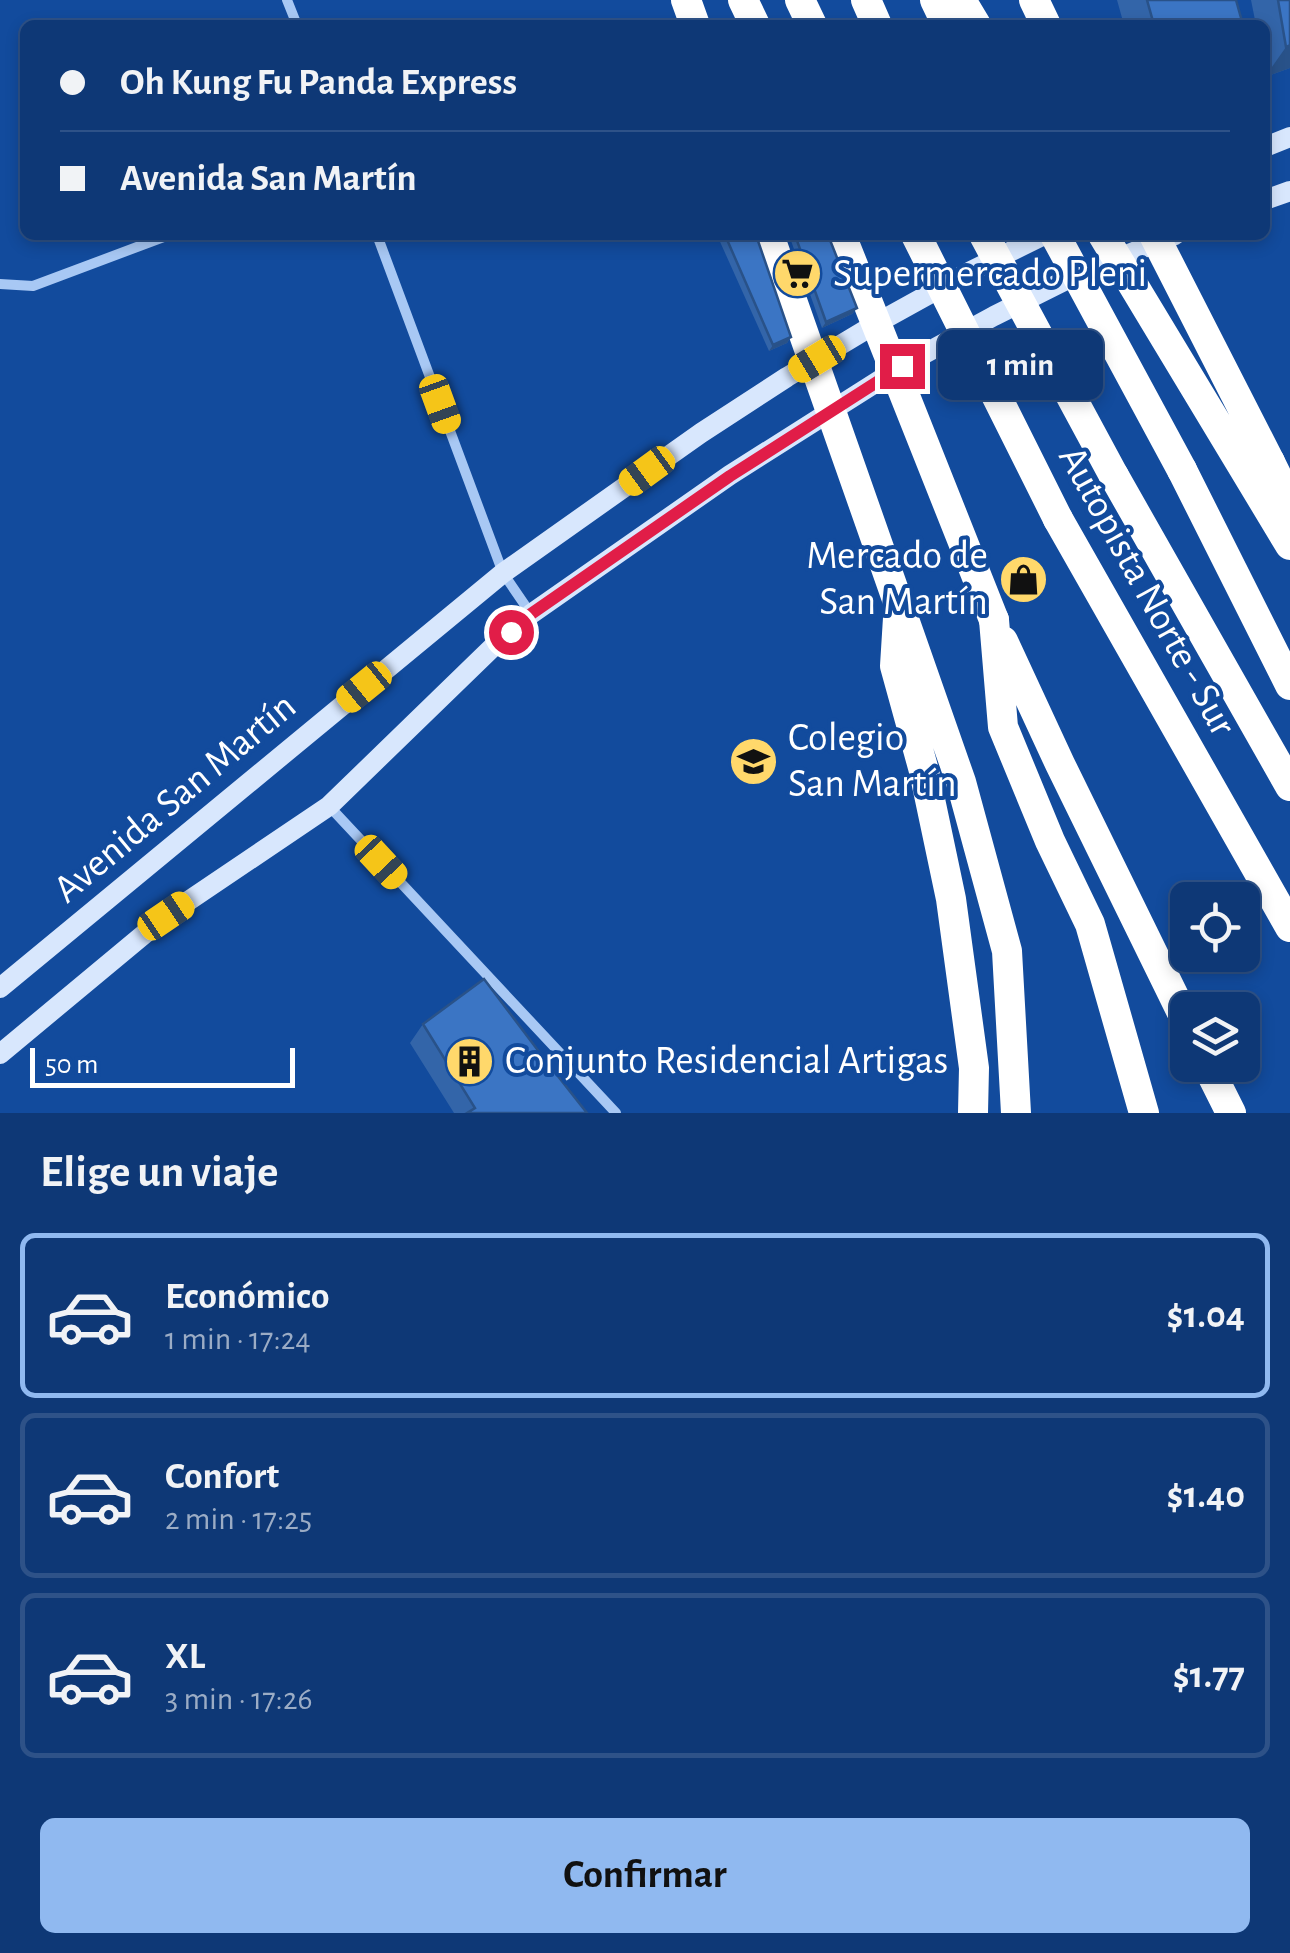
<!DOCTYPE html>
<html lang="es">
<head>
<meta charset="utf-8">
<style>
	body { margin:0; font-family:"Alegreya Sans",sans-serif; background:#1c437e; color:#f1f3f6; height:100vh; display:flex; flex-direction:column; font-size:38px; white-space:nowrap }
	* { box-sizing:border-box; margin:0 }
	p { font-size:32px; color:#9bacc5 }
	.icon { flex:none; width:55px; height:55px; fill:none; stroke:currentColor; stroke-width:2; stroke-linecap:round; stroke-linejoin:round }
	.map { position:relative; height:1113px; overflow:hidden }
	.sheet { display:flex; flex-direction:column; background:#0e3876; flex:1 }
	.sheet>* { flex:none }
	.banner { position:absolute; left:20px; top:20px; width:1250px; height:220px; border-radius:15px; box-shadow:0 5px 15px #0003,0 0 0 2px #2e5288; display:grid; align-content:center; height:220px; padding:0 40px; background:#0e3876 }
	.tools { position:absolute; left:1170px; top:882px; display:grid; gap:20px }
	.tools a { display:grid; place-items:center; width:90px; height:90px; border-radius:15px; background:#0e3876; box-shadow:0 5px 15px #0003,0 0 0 2px #2e5288; font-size:50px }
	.scale { position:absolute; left:30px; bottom:25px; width:265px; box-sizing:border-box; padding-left:10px; border:5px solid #fff; border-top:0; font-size:28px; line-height:35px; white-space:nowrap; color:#fff; -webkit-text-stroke:8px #124b9d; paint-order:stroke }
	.end { position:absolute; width:45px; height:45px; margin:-22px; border:12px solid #e11d48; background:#fff; box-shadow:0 0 0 5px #fff }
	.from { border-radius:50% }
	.bubble { position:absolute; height:70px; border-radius:15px; background:#0e3876; box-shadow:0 5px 15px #0003,0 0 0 2px #2e5288; font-size:32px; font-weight:700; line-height:70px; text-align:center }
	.car { position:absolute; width:30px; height:60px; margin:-30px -15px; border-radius:12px; box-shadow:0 0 8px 2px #0007; background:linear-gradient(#f5c518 24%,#345 0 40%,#f5c518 0 76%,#345 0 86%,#f5c518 0) }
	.banner b { display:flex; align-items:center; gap:35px; height:95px; font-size:38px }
	.banner b+b { border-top:2px solid #2e5288 }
	.banner i { width:25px; height:25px; background:#f1f3f6 }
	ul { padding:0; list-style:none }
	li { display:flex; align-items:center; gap:30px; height:165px; margin:0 20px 15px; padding:0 20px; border:5px solid #2e5288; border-radius:15px }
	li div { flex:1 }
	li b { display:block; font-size:38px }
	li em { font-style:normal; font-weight:700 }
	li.current { border-color:#90b9f0 }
	li>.icon { width:90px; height:90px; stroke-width:1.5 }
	h2 { padding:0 40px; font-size:45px; line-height:120px }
	.primary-button { display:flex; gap:20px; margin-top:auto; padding:20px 40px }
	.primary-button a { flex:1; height:115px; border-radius:15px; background:#90b9f0; color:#111; font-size:40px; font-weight:700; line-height:115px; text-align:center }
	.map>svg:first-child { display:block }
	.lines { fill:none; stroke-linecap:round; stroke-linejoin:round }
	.minor { stroke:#a8c8f4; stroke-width:10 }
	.secondary { stroke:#d8e7fd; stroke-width:20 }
	.motorway { stroke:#fff; stroke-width:30 }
	.motorway-bridge { stroke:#fff; stroke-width:30 }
	.wall { fill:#3365a9 }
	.shaded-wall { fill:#295289 }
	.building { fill:#3b75c4; stroke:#295289; stroke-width:2.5 }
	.route { stroke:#e11d48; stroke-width:12 }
	.labels { text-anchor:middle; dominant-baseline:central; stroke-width:8; stroke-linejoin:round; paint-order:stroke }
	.poi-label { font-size:40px; fill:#fff; stroke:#124b9d; text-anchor:start }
	.street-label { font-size:40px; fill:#fff; stroke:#124b9d }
</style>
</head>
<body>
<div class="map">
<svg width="1290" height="1113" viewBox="0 0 1290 1113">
	<rect width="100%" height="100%" fill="#124b9d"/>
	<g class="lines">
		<!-- minor -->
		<path class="minor" d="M 287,0 L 297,25
			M 377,235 L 503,573 L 531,614
			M 0,284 L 33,286 L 169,235
			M 329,806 L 616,1113"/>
		<!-- secondary -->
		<path class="secondary" d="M 1265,147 L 1290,137
			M 1265,200 L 1290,191
			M 0,988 L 503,573 L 701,433 L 787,377 L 877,323 L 971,271 L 1044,235
			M 0,1054 L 166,916 L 329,806 L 497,643 L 531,614 L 730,475 L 902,366 L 994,316 L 1068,279 L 1175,235"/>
		<!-- motorway -->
		<path class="motorway" d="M 686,0 L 695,25
			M 743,0 L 755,25
			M 800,0 L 812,25
			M 866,0 L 877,25
			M 935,0 L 947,25
			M 961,0 L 976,25
			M 1034,0 L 1046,25
			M 1270,462 L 1290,503
			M 1182,470 L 1290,685
			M 1114,476 L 1290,786
			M 1058,519 L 1290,927
			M 899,605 L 961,782 L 1007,951 L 1016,1113
			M 898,618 L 895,666 L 924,771 L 951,899 L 974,1068 L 973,1113
			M 994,620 L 1003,727 L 1050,841 L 1090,924 L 1144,1113
			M 1003,641 L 1060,764 L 1188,1025
			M 1207,1065 L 1231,1113"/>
		<!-- motorway-bridge -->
		<path class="motorway-bridge" d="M 769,235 L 899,605
			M 841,235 L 994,620
			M 916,235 L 1058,519
			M 984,235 L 1114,476
			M 1055,235 L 1182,470
			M 1103,235 L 1290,545
			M 1154,235 L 1270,462"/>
	</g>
	<!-- wall -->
	<path class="wall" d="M 1117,0 L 1236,0 L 1243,25 L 1124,25 Z
		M 1251,0 L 1290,0 L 1290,68 L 1265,77 L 1265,25 L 1256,25 Z
		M 717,235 L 756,235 L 791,337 L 787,343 L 769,351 Z
		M 789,235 L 828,235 L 857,308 L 852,314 L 822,328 Z
		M 423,1024 L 546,1061 L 587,1113 L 454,1113 L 410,1043 Z"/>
	<!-- shaded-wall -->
	<path class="shaded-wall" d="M 1290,45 L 1290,68 L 1265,77 L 1286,47 Z
		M 857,308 L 852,314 L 822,328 L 826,322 Z
		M 791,337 L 787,343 L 769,351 L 773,345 Z"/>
	<!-- building -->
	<path class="building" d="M 1147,0 L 1236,0 L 1243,25 L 1154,25 Z
		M 1278,0 L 1290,0 L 1290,45 L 1286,47 Z
		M 725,235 L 756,235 L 791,337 L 773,345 Z
		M 795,235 L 828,235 L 857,308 L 826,322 Z
		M 484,979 L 546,1061 L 587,1113 L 467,1113 L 475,1108 L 423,1024 Z"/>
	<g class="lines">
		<!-- route -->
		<path class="route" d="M 511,632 L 531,614 L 730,476 L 902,366"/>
	</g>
	<!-- icons -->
	<defs>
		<symbol id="supermarket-disc" viewBox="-11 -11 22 22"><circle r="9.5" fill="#ffd86b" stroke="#124b9d"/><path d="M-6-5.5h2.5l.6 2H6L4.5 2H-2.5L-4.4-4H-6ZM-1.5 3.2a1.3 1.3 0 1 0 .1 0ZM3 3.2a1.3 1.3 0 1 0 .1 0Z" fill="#111"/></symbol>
		<symbol id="shop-disc" viewBox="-11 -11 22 22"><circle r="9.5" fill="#ffd86b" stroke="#124b9d"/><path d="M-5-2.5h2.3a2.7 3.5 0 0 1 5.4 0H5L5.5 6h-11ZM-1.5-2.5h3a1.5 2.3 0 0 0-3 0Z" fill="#111"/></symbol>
		<symbol id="school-disc" viewBox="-11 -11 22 22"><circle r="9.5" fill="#ffd86b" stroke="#124b9d"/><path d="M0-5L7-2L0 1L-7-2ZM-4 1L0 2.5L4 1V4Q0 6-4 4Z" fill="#111"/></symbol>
		<symbol id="building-disc" viewBox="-11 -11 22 22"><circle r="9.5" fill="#ffd86b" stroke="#124b9d"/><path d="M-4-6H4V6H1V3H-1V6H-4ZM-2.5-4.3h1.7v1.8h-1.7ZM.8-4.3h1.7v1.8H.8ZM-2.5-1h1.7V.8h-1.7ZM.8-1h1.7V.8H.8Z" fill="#111"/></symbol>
	</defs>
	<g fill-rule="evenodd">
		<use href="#supermarket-disc" x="770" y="246" width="55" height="55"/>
		<use href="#shop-disc" x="996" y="552" width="55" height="55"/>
		<use href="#school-disc" x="726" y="734" width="55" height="55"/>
		<use href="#building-disc" x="442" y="1034" width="55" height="55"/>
	</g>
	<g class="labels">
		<!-- poi labels -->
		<g class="poi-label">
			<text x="833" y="274">Supermercado Pleni</text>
			<text x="988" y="556" text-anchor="end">Mercado de<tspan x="988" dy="46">San Martín</tspan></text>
			<text x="788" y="738">Colegio<tspan x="788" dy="46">San Martín</tspan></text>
			<text x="505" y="1061">Conjunto Residencial Artigas</text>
		</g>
		<!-- street labels -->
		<g class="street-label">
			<text transform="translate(1147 591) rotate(61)">Autopista Norte - Sur</text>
			<text transform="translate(175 798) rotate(-40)">Avenida San Martín</text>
		</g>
	</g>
</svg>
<div class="tools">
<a><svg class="icon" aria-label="locate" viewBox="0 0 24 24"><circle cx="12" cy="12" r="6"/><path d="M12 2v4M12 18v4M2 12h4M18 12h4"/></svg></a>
<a><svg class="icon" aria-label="layers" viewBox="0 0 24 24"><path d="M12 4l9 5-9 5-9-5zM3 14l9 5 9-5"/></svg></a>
</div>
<div class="scale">50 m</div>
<i class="end from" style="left:511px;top:632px"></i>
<i class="end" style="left:902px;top:366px"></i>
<div class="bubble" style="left:938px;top:330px;width:165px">1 min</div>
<i class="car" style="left:817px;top:359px;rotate:239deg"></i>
<i class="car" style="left:440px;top:404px;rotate:160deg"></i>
<i class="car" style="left:647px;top:471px;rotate:234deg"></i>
<i class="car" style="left:364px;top:687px;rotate:231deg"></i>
<i class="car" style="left:381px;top:862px;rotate:137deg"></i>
<i class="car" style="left:166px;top:916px;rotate:56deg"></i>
<div class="banner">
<b><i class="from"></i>Oh Kung Fu Panda Express</b>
<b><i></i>Avenida San Martín</b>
</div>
</div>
<section class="sheet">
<h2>Elige un viaje</h2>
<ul>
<li class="current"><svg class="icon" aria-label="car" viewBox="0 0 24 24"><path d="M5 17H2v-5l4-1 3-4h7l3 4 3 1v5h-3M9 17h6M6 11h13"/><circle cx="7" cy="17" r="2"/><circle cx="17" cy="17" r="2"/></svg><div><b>Económico</b><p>1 min · 17:24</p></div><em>$1.04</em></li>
<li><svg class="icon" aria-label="car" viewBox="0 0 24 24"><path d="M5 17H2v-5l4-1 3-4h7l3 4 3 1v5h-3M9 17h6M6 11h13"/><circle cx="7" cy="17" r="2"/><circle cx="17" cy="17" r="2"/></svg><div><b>Confort</b><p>2 min · 17:25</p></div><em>$1.40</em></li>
<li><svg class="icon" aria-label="car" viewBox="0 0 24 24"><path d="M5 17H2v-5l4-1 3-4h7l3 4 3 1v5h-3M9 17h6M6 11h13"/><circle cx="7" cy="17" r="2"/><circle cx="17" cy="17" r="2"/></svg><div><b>XL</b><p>3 min · 17:26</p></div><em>$1.77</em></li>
</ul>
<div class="primary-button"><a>Confirmar</a></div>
</section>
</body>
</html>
